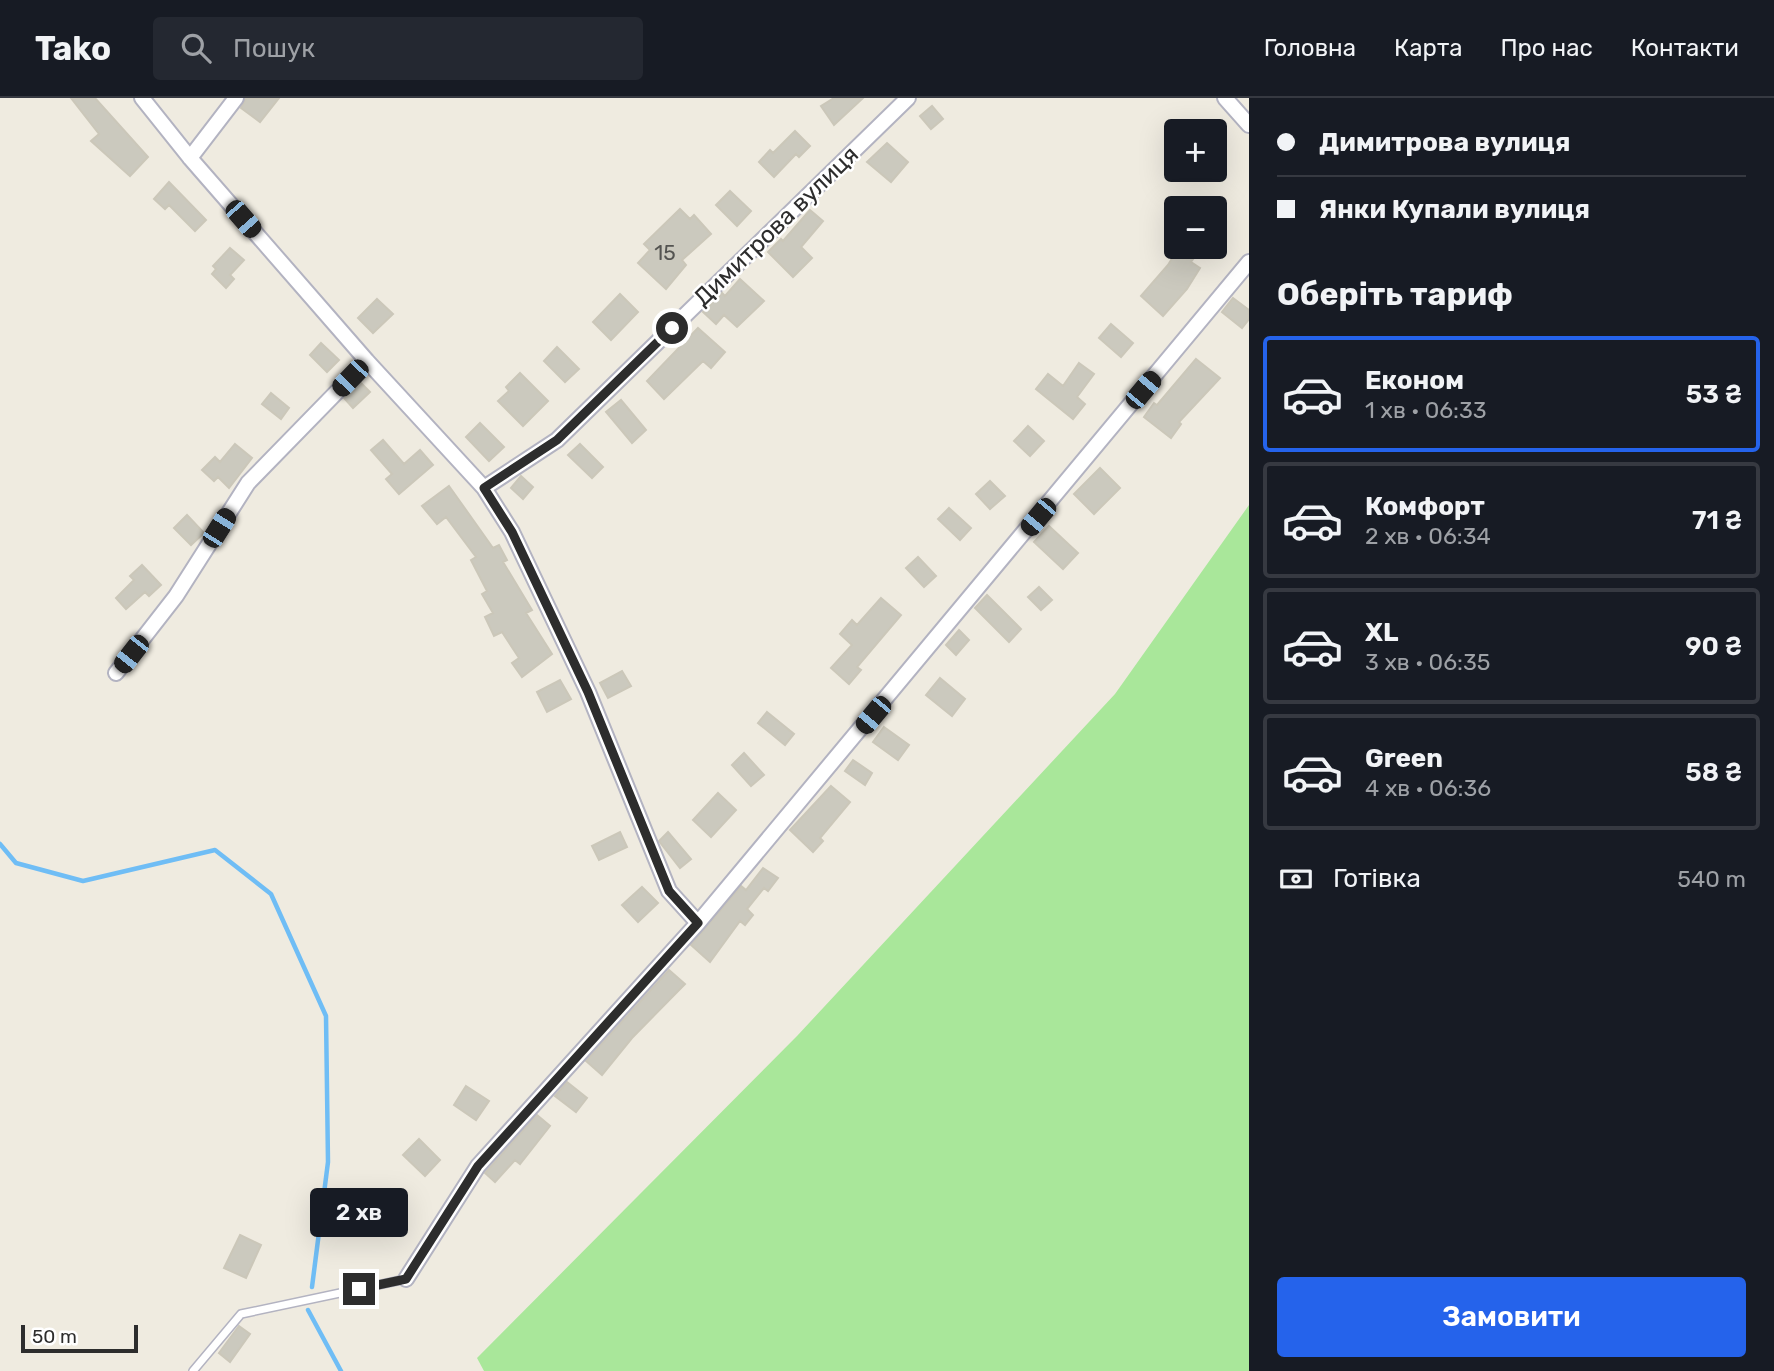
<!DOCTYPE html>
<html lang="uk">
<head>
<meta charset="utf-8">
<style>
	body { margin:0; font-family:Rubik,sans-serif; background:#242831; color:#f1f3f6; height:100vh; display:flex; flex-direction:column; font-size:26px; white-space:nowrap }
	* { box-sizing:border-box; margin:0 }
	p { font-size:23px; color:#9ea1a6 }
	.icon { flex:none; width:38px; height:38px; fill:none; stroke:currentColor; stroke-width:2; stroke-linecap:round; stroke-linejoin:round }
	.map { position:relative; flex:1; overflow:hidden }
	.panel { display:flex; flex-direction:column; background:#171b24; width:525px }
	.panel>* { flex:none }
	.guide { display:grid; align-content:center; height:154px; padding:0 28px; background:#171b24 }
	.controls { position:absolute; left:1164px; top:21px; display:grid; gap:14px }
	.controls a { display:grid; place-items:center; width:63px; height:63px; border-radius:7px; background:#171b24; box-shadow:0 7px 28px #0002; font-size:35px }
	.scale { position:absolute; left:21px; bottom:18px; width:117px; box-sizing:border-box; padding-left:7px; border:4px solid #2d2d2d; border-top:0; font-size:19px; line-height:24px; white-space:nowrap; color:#2d2d2d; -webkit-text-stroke:5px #fff; paint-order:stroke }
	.end { position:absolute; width:32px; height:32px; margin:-16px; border:9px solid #2d2d2d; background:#fff; box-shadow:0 0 0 4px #fff }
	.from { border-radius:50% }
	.bubble { position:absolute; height:49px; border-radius:7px; background:#171b24; box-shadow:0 7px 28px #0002; font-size:23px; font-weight:600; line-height:49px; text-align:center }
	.car { position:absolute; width:21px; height:42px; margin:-21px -10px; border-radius:9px; box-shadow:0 0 5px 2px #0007; background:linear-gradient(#222 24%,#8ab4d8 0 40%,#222 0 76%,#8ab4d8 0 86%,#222 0) }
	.guide b { display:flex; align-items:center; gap:24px; height:66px; font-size:26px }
	.guide b+b { border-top:2px solid #363941 }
	.guide i { width:18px; height:18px; background:#f1f3f6 }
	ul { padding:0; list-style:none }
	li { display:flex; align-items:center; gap:21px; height:116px; margin:0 14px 10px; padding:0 14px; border:4px solid #363941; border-radius:7px }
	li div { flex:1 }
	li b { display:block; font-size:26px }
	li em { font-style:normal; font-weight:600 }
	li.current { border-color:#2563eb }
	li>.icon { width:63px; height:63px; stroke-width:1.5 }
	h2 { padding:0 28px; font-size:32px; line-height:84px }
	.pay { display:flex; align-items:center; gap:18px; height:77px; padding:0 28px; font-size:26px }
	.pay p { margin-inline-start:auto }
	.button { display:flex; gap:14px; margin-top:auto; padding:14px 28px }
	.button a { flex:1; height:80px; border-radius:7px; background:#2563eb; color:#fff; font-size:28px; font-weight:600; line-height:80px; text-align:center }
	header { display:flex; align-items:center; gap:42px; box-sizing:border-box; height:98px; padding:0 35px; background:#171b24; border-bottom:2px solid #363941 }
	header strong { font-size:33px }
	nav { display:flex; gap:38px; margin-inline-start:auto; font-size:24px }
	.search { width:490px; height:63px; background:#242831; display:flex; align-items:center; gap:18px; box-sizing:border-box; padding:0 24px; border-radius:7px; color:#9ea1a6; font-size:26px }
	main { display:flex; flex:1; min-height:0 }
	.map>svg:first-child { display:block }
	.green { fill:#a9e79a }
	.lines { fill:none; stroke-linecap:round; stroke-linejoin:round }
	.stream { stroke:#6fbdf5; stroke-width:4.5 }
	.building { fill:#cbc9be; stroke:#cbc7b9; stroke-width:2 }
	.lane-casing { stroke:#b3b3c1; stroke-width:10 }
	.street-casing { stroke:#b3b3c1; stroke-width:18 }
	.lane { stroke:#fff; stroke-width:7 }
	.street { stroke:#fff; stroke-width:14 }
	.route { stroke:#2d2d2d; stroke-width:9 }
	.labels { text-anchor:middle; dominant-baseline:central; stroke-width:5; stroke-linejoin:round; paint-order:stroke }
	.number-label { font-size:21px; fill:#545451 }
	.street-label { font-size:24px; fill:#2d2d2d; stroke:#fff }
</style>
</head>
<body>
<header>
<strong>Tako</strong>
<div class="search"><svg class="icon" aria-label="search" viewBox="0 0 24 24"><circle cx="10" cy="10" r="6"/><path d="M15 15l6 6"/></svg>Пошук</div>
<nav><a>Головна</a><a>Карта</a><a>Про нас</a><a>Контакти</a></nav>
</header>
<main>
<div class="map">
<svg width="1249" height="1273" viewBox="0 0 1249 1273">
	<rect width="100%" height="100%" fill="#efebe0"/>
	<!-- green -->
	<path class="green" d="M 1249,407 L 1249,1273 L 484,1273 L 477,1260 L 797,938 L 1115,596 Z"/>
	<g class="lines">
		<!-- stream -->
		<path class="stream" d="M 0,746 L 16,765 L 83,783 L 215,752 L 271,796 L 326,918 L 328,1064 L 312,1189
			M 308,1212 L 341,1273"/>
	</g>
	<!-- building -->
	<path class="building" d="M 71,0 L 95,0 L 148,59 L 130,78 L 91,43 L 99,36 Z
		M 246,0 L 279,0 L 260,24 L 241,10 Z
		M 834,0 L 863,0 L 834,27 L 821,8 Z
		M 932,8 L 943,21 L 931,31 L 920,18 Z
		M 795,33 L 810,48 L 799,59 L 796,56 L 774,79 L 759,64 L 770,52 L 773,55 Z
		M 887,45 L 908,64 L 891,84 L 867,64 Z
		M 169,84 L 206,122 L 195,133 L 169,107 L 165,111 L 154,101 Z
		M 730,93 L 751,113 L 737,128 L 716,107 Z
		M 680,111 L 690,121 L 694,117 L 711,136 L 682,162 L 686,167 L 666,191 L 638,165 L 650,152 L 644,146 Z
		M 810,112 L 823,123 L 801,149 L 812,160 L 793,179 L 768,154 L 781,141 L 783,143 Z
		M 1179,149 L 1202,149 L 1191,164 L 1200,170 L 1187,191 L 1163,218 L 1141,198 L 1168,167 Z
		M 230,150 L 244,162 L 230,177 L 234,181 L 226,190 L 212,176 L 216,171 L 213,168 Z
		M 740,181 L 764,203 L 737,229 L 724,217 L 716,226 L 703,214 L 722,195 L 725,198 Z
		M 620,196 L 638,214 L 611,242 L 593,224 Z
		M 1233,200 L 1249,212 L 1249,221 L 1242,230 L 1222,214 Z
		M 377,201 L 393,216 L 373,235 L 358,220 Z
		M 1111,226 L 1133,245 L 1121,259 L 1099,240 Z
		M 698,230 L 725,254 L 711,270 L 703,263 L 664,301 L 647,283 Z
		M 321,245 L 339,262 L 327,274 L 310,257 Z
		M 557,249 L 579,271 L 565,284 L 544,263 Z
		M 1196,261 L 1220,280 L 1179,324 L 1181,326 L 1171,340 L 1144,319 L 1154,305 L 1157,307 Z
		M 1079,265 L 1094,276 L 1077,299 L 1085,306 L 1073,321 L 1036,291 L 1048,276 L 1063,288 Z
		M 520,275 L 548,303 L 523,328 L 498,303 L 509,293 L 506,289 Z
		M 360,284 L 370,294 L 353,310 L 344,300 Z
		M 271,295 L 289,310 L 281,321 L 262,306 Z
		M 621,302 L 646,332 L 632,345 L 606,314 Z
		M 480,325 L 504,349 L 489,363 L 466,339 Z
		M 1028,328 L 1044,343 L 1030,358 L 1014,343 Z
		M 383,342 L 404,366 L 420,352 L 433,367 L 399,396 L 386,381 L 392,376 L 371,352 Z
		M 235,346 L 252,360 L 229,390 L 218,379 L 214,383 L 202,372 L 215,359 L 220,364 Z
		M 580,346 L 603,369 L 592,380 L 568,357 Z
		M 1100,370 L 1120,390 L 1094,416 L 1074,396 Z
		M 521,378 L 533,389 L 523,401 L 511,390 Z
		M 990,383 L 1005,398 L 990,411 L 976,396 Z
		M 449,388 L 493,450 L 499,447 L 507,462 L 503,464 L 532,512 L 526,515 L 552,556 L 522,579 L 512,565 L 519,560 L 502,534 L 494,538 L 485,519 L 493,515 L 482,496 L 487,493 L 471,462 L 476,459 L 446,419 L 437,426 L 422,408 Z
		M 949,410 L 971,430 L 960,442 L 938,421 Z
		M 187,417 L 204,435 L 191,447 L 174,430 Z
		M 1049,428 L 1078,455 L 1063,471 L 1034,444 Z
		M 918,459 L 936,478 L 924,489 L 906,470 Z
		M 142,467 L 161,487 L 149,498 L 145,494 L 126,511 L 116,500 L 134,482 L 130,478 Z
		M 1039,489 L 1052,502 L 1041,512 L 1028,499 Z
		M 987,497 L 1021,531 L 1009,544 L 975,510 Z
		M 881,500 L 901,517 L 857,569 L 861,572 L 849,586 L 831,570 L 852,547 L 840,536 L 852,522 L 857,527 Z
		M 959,532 L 969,542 L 956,557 L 946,547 Z
		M 622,573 L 631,588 L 608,600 L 600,585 Z
		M 940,580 L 965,601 L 952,618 L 926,597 Z
		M 560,582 L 571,601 L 547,614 L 537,594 Z
		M 767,614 L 794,636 L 785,647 L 758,625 Z
		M 884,629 L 909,647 L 898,662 L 873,644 Z
		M 744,655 L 764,677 L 751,688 L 732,667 Z
		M 853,662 L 872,675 L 865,687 L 845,673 Z
		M 831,688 L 850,704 L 820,740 L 823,743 L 813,754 L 790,732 Z
		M 718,695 L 736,712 L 711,739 L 693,722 Z
		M 620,734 L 627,749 L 599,762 L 592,748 Z
		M 668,734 L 691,761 L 680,770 L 659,743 Z
		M 763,770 L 778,780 L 768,793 L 764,790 L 747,811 L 753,817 L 745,827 L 740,823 L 710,864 L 691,847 L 741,788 L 746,792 Z
		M 642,789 L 658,805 L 638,824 L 622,807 Z
		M 669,872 L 685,886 L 632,940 L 602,977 L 586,963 Z
		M 567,984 L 587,1000 L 576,1014 L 555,998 Z
		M 466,988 L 489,1003 L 476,1022 L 454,1007 Z
		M 537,1017 L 550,1028 L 520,1066 L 515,1062 L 495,1084 L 485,1075 Z
		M 419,1041 L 440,1062 L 425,1078 L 403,1057 Z
		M 240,1137 L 261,1147 L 246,1180 L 224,1170 Z
		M 239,1228 L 250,1236 L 230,1264 L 219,1255 Z"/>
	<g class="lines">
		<defs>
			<path id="lane" d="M 193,1273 L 241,1216 L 406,1181"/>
			<path id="street" d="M 142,0 L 190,60 L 367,263 L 484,390 L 512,434 L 588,594 L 669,793 L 698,825
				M 1225,0 L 1249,27
				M 190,60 L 236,0
				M 484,390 L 557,342 L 908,0
				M 116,575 L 176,498 L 248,385 L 367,263
				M 406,1181 L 478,1068 L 698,825 L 1249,164"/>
		</defs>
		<!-- lane casing -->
		<use href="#lane" class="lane-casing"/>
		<!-- street casing -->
		<use href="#street" class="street-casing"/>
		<!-- lane -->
		<use href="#lane" class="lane"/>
		<!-- street -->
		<use href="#street" class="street"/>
	</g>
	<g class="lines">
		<!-- route -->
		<path class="route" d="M 359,1191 L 406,1181 L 478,1068 L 698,825 L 669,793 L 588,594 L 512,434 L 484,390 L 557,342 L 672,230"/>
	</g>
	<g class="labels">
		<!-- number labels -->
		<g class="number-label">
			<text x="665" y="154">15</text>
		</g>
		<!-- street labels -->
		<g class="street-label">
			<text transform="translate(776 128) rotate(-44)">Димитрова вулиця</text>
		</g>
	</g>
</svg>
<div class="controls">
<a>+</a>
<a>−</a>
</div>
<div class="scale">50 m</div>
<i class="end from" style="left:672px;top:230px"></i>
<i class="end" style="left:359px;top:1191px"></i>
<div class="bubble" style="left:310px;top:1090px;width:98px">2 хв</div>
<i class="car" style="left:243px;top:121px;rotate:139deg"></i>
<i class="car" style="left:350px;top:280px;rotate:224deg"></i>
<i class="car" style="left:1143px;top:292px;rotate:40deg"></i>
<i class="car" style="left:1038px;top:419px;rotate:220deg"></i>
<i class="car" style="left:219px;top:430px;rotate:32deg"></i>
<i class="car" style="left:131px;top:556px;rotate:218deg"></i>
<i class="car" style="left:873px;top:617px;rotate:220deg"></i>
</div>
<section class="panel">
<div class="guide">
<b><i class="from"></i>Димитрова вулиця</b>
<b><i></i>Янки Купали вулиця</b>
</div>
<h2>Оберіть тариф</h2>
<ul>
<li class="current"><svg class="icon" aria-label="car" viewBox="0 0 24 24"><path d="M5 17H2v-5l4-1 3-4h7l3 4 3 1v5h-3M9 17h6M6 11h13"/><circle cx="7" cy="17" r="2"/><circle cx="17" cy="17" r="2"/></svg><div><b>Економ</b><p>1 хв · 06:33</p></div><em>53 ₴</em></li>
<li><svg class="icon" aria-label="car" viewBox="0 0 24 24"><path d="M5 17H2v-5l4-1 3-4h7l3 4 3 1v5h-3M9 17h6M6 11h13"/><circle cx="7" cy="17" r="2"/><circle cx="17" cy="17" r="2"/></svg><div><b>Комфорт</b><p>2 хв · 06:34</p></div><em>71 ₴</em></li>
<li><svg class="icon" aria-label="car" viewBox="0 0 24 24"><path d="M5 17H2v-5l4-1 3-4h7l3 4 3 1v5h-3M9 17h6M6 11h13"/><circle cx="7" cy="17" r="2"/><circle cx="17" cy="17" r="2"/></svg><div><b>XL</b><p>3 хв · 06:35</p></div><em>90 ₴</em></li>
<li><svg class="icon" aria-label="car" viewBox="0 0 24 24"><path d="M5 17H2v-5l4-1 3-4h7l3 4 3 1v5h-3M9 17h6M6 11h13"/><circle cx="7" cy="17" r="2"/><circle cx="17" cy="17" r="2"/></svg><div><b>Green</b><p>4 хв · 06:36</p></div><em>58 ₴</em></li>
</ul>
<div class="pay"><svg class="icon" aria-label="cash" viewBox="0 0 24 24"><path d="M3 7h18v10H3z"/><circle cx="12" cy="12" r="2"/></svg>Готівка<p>540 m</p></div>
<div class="button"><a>Замовити</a></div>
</section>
</main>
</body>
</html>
